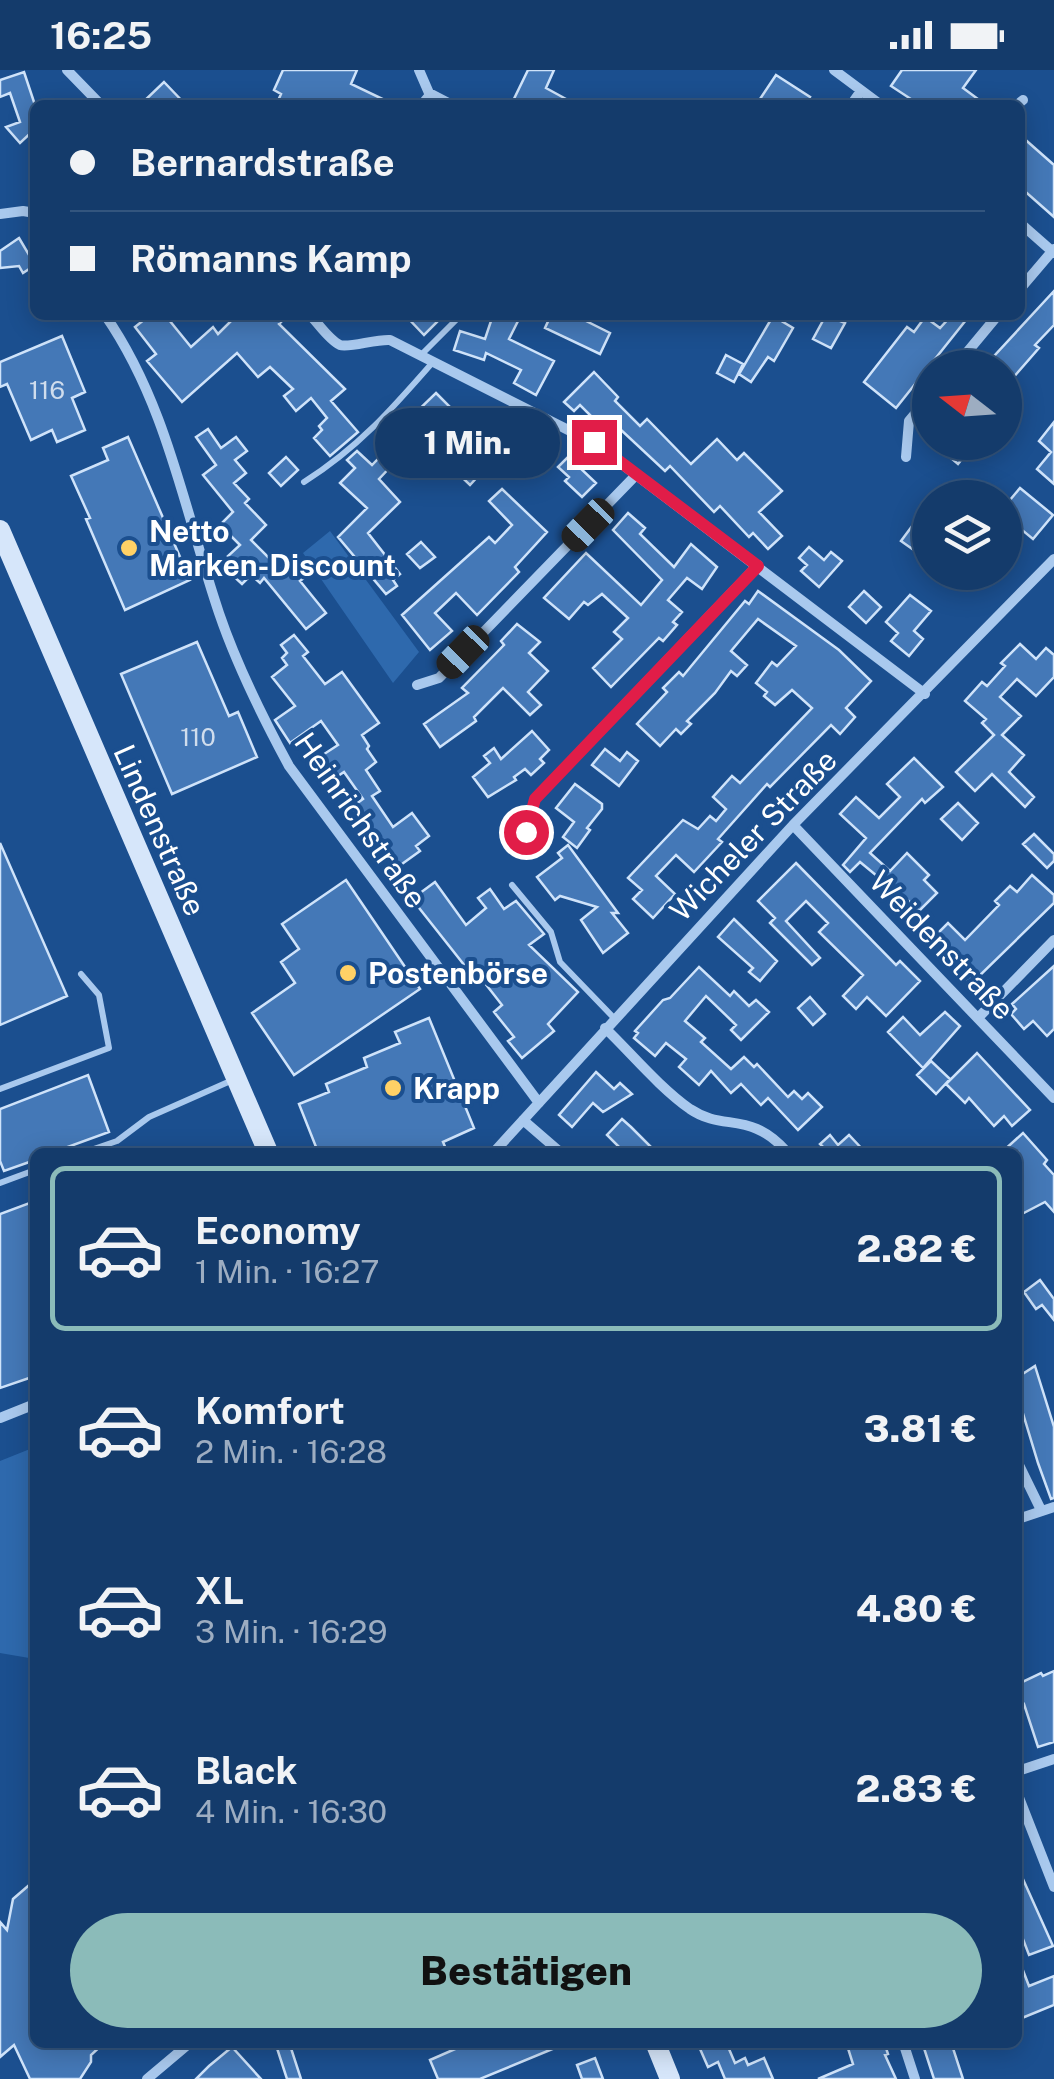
<!DOCTYPE html>
<html lang="de">
<head>
<meta charset="utf-8">
<style>
	body { margin:0; font-family:"Public Sans",sans-serif; background:#1d4271; color:#f1f3f6; height:100vh; display:flex; flex-direction:column; font-size:38px; white-space:nowrap }
	* { box-sizing:border-box; margin:0 }
	p { font-size:32px; color:#9dadc1 }
	.icon { flex:none; width:55px; height:55px; fill:none; stroke:currentColor; stroke-width:2; stroke-linecap:round; stroke-linejoin:round }
	.map { position:relative; flex:1; overflow:hidden }
	.drawer { position:absolute; left:30px; top:1078px; width:992px; height:900px; display:flex; flex-direction:column; background:#143b6b; border-radius:15px; box-shadow:0 5px 25px #0003,0 0 0 2px #33557e }
	.drawer>* { flex:none }
	.guide { position:absolute; left:30px; top:30px; width:995px; height:220px; border-radius:15px; box-shadow:0 5px 25px #0003,0 0 0 2px #33557e; display:grid; align-content:center; height:220px; padding:0 40px; background:#143b6b }
	.needle { width:65px; rotate:287deg }
	.controls { position:absolute; left:912px; top:280px; display:grid; gap:20px }
	.controls a { display:grid; place-items:center; width:110px; height:110px; border-radius:50%; background:#143b6b; box-shadow:0 5px 25px #0003,0 0 0 2px #33557e; font-size:50px }
	.end { position:absolute; width:45px; height:45px; margin:-22px; border:12px solid #e11d48; background:#fff; box-shadow:0 0 0 5px #fff }
	.from { border-radius:50% }
	.bubble { position:absolute; height:70px; border-radius:35px; background:#143b6b; box-shadow:0 5px 25px #0003,0 0 0 2px #33557e; font-size:32px; font-weight:800; line-height:70px; text-align:center }
	.car { position:absolute; width:30px; height:60px; margin:-30px -15px; border-radius:12px; box-shadow:0 0 8px 2px #0007; background:linear-gradient(#222 24%,#8ab4d8 0 40%,#222 0 76%,#8ab4d8 0 86%,#222 0) }
	.guide b { display:flex; align-items:center; gap:35px; height:95px; font-size:38px }
	.guide b+b { border-top:2px solid #33557e }
	.guide i { width:25px; height:25px; background:#f1f3f6 }
	ul { padding:18px 0 0; list-style:none }
	li { display:flex; align-items:center; gap:30px; height:165px; margin:0 20px 15px; padding:0 20px; border:5px solid transparent; border-radius:15px }
	li div { flex:1 }
	li b { display:block; font-size:38px }
	li em { font-style:normal; font-weight:800 }
	li.current { border-color:#8bbbb9 }
	li>.icon { width:90px; height:90px; stroke-width:1.5 }
	.action { display:flex; gap:20px; margin-top:auto; padding:20px 40px }
	.action a { flex:1; height:115px; border-radius:60px; background:#8bbbb9; color:#111; font-size:40px; font-weight:800; line-height:115px; text-align:center }
	.status { display:flex; justify-content:space-between; align-items:center; height:70px; padding:0 50px; background:#143b6b; direction:ltr }
	.status svg { height:28px; fill:currentColor }
	.map>svg:first-child { display:block }
	.green { fill:#2e69ad }
	.building { fill:#4478b7; stroke:#cfe3fa; stroke-width:2.5 }
	.lines { fill:none; stroke-linecap:round; stroke-linejoin:round }
	.lane { stroke:#a9c9ee; stroke-width:6 }
	.street { stroke:#a9c9ee; stroke-width:10 }
	.secondary { stroke:#d6e6fa; stroke-width:20 }
	.route { stroke:#e11d48; stroke-width:12 }
	.poi-dot { fill:#ffd166; stroke:#1b4f8f; stroke-width:4 }
	.labels { text-anchor:middle; dominant-baseline:central; stroke-width:8; stroke-linejoin:round; paint-order:stroke }
	.number-label { font-size:25px; fill:#d0dded }
	.poi-label { font-size:30px; font-weight:bold; fill:#fff; stroke:#1b4f8f; text-anchor:start }
	.street-label { font-size:30px; fill:#fff; stroke:#1b4f8f }
</style>
</head>
<body>
<div class="status"><b>16:25</b><svg viewBox="0 0 49 12"><path d="M0 12V9h3v3zM5 12V6h3v6zM10 12V3h3v9zM15 12V0h3v12zM26 1h20v11H26zM47 4h2v5h-2z"/></svg></div>
<div class="map">
<svg width="1054" height="2009" viewBox="0 0 1054 2009">
	<rect width="100%" height="100%" fill="#1b4f8f"/>
	<!-- green -->
	<path class="green" d="M 330,461 L 419,582 L 393,613 L 303,483 Z
		M 35,1377 L 35,1589 L 0,1583 L 0,1391 Z"/>
	<!-- building -->
	<path class="building" d="M 283,0 L 357,0 L 351,14 L 395,35 L 276,35 L 281,24 L 274,20 Z
		M 528,0 L 554,0 L 546,18 L 577,35 L 511,35 Z
		M 902,0 L 976,0 L 963,18 L 986,35 L 920,35 L 891,16 Z
		M 24,2 L 35,35 L 35,59 L 20,73 L 6,57 L 20,52 L 10,23 L 0,27 L 0,10 Z
		M 776,5 L 810,27 L 805,35 L 768,35 L 760,29 Z
		M 164,12 L 186,35 L 140,35 Z
		M 1020,65 L 1054,95 L 1054,147 L 1020,117 Z
		M 19,168 L 35,195 L 23,203 L 19,196 L 0,198 L 0,181 Z
		M 1054,221 L 1054,255 L 1035,275 L 1039,278 L 1005,317 L 1005,298 L 983,298 Z
		M 150,245 L 165,245 L 191,277 L 213,257 L 218,264 L 237,245 L 274,245 L 281,252 L 279,254 L 345,319 L 331,331 L 358,362 L 330,386 L 314,368 L 322,360 L 319,356 L 327,348 L 311,328 L 296,341 L 284,326 L 293,319 L 270,297 L 258,307 L 237,283 L 182,332 L 147,291 L 156,284 L 135,257 Z
		M 405,245 L 444,245 L 424,265 Z
		M 493,245 L 521,245 L 509,269 L 554,291 L 536,325 L 514,313 L 521,300 L 486,283 L 484,290 L 454,280 L 460,261 L 485,269 Z
		M 551,245 L 574,245 L 610,263 L 600,284 L 545,258 Z
		M 826,245 L 845,253 L 831,278 L 813,269 Z
		M 952,245 L 970,245 L 896,338 L 864,312 L 907,257 L 914,262 L 925,247 L 940,258 Z
		M 773,246 L 793,258 L 774,291 L 768,287 L 751,312 L 739,304 Z
		M 62,266 L 85,322 L 72,328 L 85,360 L 57,372 L 52,360 L 31,370 L 7,314 L 0,317 L 0,292 Z
		M 726,285 L 743,294 L 734,312 L 717,303 Z
		M 594,302 L 618,327 L 615,331 L 640,356 L 647,349 L 691,394 L 717,369 L 737,390 L 744,383 L 782,421 L 759,442 L 782,466 L 768,479 L 753,463 L 749,467 L 720,436 L 714,442 L 670,396 L 665,401 L 619,358 L 611,366 L 580,335 L 574,341 L 564,332 Z
		M 436,323 L 451,338 L 437,354 L 441,358 L 403,396 L 397,390 L 379,409 L 400,432 L 368,463 L 400,504 L 393,510 L 397,516 L 386,524 L 338,467 L 367,438 L 340,413 L 355,398 L 347,390 L 357,381 L 372,395 L 410,356 L 406,352 Z
		M 1054,352 L 1054,414 L 1037,399 L 1051,382 L 1039,371 Z
		M 500,356 L 514,366 L 517,362 L 533,374 L 517,395 L 512,395 L 485,376 Z
		M 208,359 L 221,378 L 236,367 L 247,381 L 235,390 L 246,403 L 234,413 L 249,429 L 245,433 L 266,455 L 251,470 L 286,505 L 301,493 L 309,504 L 300,511 L 326,543 L 306,559 L 264,508 L 260,513 L 251,505 L 242,514 L 229,502 L 236,495 L 228,486 L 240,475 L 220,455 L 233,442 L 203,405 L 216,395 L 196,367 Z
		M 128,367 L 190,510 L 125,540 L 86,449 L 90,448 L 71,406 L 108,390 L 103,378 Z
		M 932,372 L 976,372 L 958,394 Z
		M 463,380 L 481,398 L 481,403 L 470,415 L 449,395 Z
		M 571,384 L 581,393 L 578,396 L 596,413 L 582,427 L 565,411 L 569,407 L 558,397 Z
		M 286,387 L 298,400 L 281,416 L 269,403 Z
		M 1020,418 L 1053,445 L 1033,469 L 1016,455 L 1005,468 L 1005,436 Z
		M 502,419 L 547,462 L 515,497 L 519,502 L 477,545 L 456,523 L 435,543 L 452,561 L 430,580 L 402,545 L 489,467 L 495,473 L 512,455 L 489,431 Z
		M 930,432 L 930,481 L 925,488 L 901,471 Z
		M 628,443 L 645,458 L 640,464 L 674,497 L 691,474 L 717,497 L 702,519 L 687,508 L 668,530 L 682,542 L 673,552 L 677,555 L 663,571 L 659,568 L 611,617 L 593,598 L 622,569 L 614,562 L 628,548 L 602,524 L 588,535 L 584,532 L 569,549 L 544,528 L 586,483 L 641,535 L 662,510 L 613,460 Z
		M 421,472 L 435,487 L 420,498 L 407,484 Z
		M 809,477 L 824,490 L 831,482 L 842,491 L 819,517 L 801,501 L 807,495 L 799,488 Z
		M 758,521 L 839,580 L 871,611 L 846,638 L 855,647 L 840,664 L 831,655 L 770,717 L 767,714 L 718,769 L 722,772 L 694,802 L 676,785 L 656,806 L 675,824 L 653,848 L 633,829 L 642,820 L 628,808 L 683,750 L 698,759 L 710,746 L 716,751 L 726,739 L 713,727 L 732,706 L 740,713 L 812,638 L 792,620 L 775,635 L 764,626 L 767,622 L 756,613 L 772,592 L 777,596 L 796,576 L 758,549 L 731,581 L 747,595 L 737,606 L 731,601 L 715,623 L 687,651 L 691,654 L 681,664 L 676,659 L 660,676 L 637,654 L 667,622 L 663,618 L 679,602 L 683,606 L 745,531 L 749,534 Z
		M 864,521 L 881,537 L 866,553 L 849,537 Z
		M 910,525 L 931,541 L 914,561 L 923,569 L 909,586 L 891,571 L 898,563 L 886,552 Z
		M 517,554 L 540,572 L 529,583 L 548,601 L 528,622 L 541,635 L 530,645 L 503,618 L 474,647 L 476,651 L 440,677 L 424,654 L 468,623 L 462,618 L 504,575 L 501,571 Z
		M 294,565 L 308,582 L 303,586 L 325,614 L 342,602 L 379,653 L 362,665 L 369,676 L 367,679 L 376,692 L 366,700 L 380,721 L 372,726 L 393,757 L 412,743 L 429,766 L 416,776 L 420,781 L 395,799 L 352,737 L 363,729 L 344,702 L 332,710 L 318,688 L 338,675 L 321,651 L 290,673 L 275,650 L 295,636 L 272,607 L 287,595 L 282,588 L 287,583 L 281,575 Z
		M 197,572 L 229,646 L 238,642 L 257,687 L 172,724 L 121,604 Z
		M 1020,574 L 1036,589 L 1046,578 L 1054,585 L 1054,607 L 1036,626 L 1017,609 L 1000,627 L 1021,646 L 1002,665 L 1024,685 L 1009,702 L 1034,727 L 1025,737 L 992,704 L 975,721 L 956,702 L 994,665 L 982,653 L 986,649 L 965,631 L 982,612 L 987,616 L 1005,596 L 1001,593 Z
		M 532,661 L 549,680 L 540,689 L 544,693 L 531,705 L 525,699 L 514,707 L 516,710 L 488,727 L 473,707 L 490,693 L 484,686 L 494,678 L 501,689 Z
		M 605,679 L 620,691 L 627,682 L 638,691 L 619,716 L 592,695 Z
		M 914,688 L 943,717 L 925,733 L 922,729 L 870,783 L 890,801 L 907,783 L 929,805 L 924,810 L 937,823 L 919,841 L 886,809 L 883,811 L 860,792 L 850,802 L 843,795 L 866,768 L 840,744 L 856,727 L 879,748 L 900,727 L 887,714 Z
		M 575,714 L 602,734 L 602,739 L 587,758 L 590,760 L 577,778 L 563,767 L 574,752 L 556,738 Z
		M 958,733 L 978,753 L 962,770 L 941,749 Z
		M 1034,764 L 1054,784 L 1054,791 L 1047,798 L 1023,774 Z
		M 0,773 L 67,926 L 0,955 Z
		M 568,775 L 618,843 L 612,843 L 628,863 L 603,883 L 581,850 L 597,837 L 560,826 L 555,830 L 537,807 L 562,788 L 558,783 Z
		M 796,793 L 896,895 L 900,891 L 920,911 L 886,946 L 867,927 L 856,939 L 843,926 L 863,905 L 819,862 L 828,853 L 806,831 L 786,851 L 820,888 L 812,895 L 770,853 L 775,848 L 758,831 Z
		M 1032,805 L 1054,825 L 1054,833 L 971,914 L 935,878 L 938,875 L 932,869 L 948,853 L 965,870 L 999,835 L 995,831 L 1010,816 L 1017,822 Z
		M 346,810 L 420,919 L 294,1005 L 252,943 L 295,913 L 281,892 L 299,879 L 282,854 Z
		M 435,812 L 466,855 L 486,838 L 478,828 L 490,819 L 504,839 L 516,831 L 544,864 L 529,875 L 578,922 L 548,954 L 554,961 L 522,988 L 508,971 L 514,967 L 494,942 L 502,935 L 484,912 L 480,915 L 412,829 Z
		M 734,849 L 777,891 L 760,911 L 749,902 L 753,898 L 718,867 Z
		M 1054,896 L 1054,959 L 1047,966 L 1033,951 L 1024,959 L 1011,944 L 1016,939 L 1012,934 Z
		M 699,897 L 730,926 L 734,921 L 749,936 L 756,930 L 769,942 L 741,970 L 731,960 L 736,955 L 706,926 L 685,951 L 705,968 L 701,972 L 731,999 L 744,987 L 754,997 L 757,994 L 788,1027 L 794,1021 L 802,1029 L 808,1023 L 822,1037 L 798,1060 L 768,1028 L 761,1035 L 741,1014 L 731,1023 L 711,1001 L 699,1015 L 679,997 L 686,989 L 666,973 L 655,986 L 634,968 L 638,963 L 635,961 L 663,930 L 670,928 Z
		M 810,927 L 825,944 L 813,955 L 798,938 Z
		M 945,942 L 960,956 L 923,998 L 888,962 L 903,947 L 920,965 Z
		M 429,948 L 474,1058 L 443,1072 L 446,1079 L 438,1082 L 318,1082 L 299,1034 L 329,1022 L 326,1014 L 367,997 L 364,988 L 400,973 L 395,962 Z
		M 977,983 L 1030,1040 L 1012,1056 L 1004,1046 L 994,1056 L 969,1028 L 965,1033 L 946,1014 Z
		M 931,991 L 950,1009 L 936,1024 L 917,1005 Z
		M 596,1002 L 614,1019 L 620,1013 L 632,1024 L 603,1042 L 593,1033 L 572,1057 L 559,1045 Z
		M 88,1005 L 109,1062 L 54,1082 L 35,1082 L 35,1090 L 4,1101 L 0,1091 L 0,1039 Z
		M 622,1049 L 631,1057 L 656,1082 L 624,1082 L 607,1065 Z
		M 1023,1063 L 1047,1090 L 1044,1094 L 1054,1105 L 1054,1142 L 1045,1132 L 1018,1146 L 1018,1082 L 1002,1082 Z
		M 830,1065 L 838,1075 L 849,1065 L 865,1082 L 828,1082 L 820,1074 Z
		M 35,1131 L 35,1306 L 0,1318 L 0,1144 Z
		M 1040,1210 L 1054,1229 L 1054,1250 L 1042,1235 L 1036,1239 L 1024,1222 Z
		M 1035,1296 L 1054,1357 L 1054,1428 L 1051,1429 L 1038,1393 L 1018,1327 L 1018,1307 Z
		M 1054,1601 L 1054,1672 L 1038,1677 L 1024,1634 L 1018,1637 L 1018,1614 L 1041,1603 L 1043,1606 Z
		M 1018,1798 L 1053,1876 L 1029,1885 L 1018,1856 Z
		M 35,1810 L 35,1972 L 105,1972 L 91,1985 L 91,1992 L 80,2009 L 30,2009 L 14,1975 L 0,1987 L 0,1852 L 7,1860 L 13,1829 Z
		M 1019,1890 L 1029,1916 L 1054,1906 L 1054,1935 L 1022,1948 L 1018,1935 Z
		M 275,1972 L 289,1972 L 301,2009 L 287,2009 Z
		M 471,1972 L 566,1972 L 567,1973 L 480,2009 L 438,2009 L 430,1990 Z
		M 697,1972 L 726,1972 L 735,1993 L 745,1988 L 748,1995 L 764,1988 L 773,2009 L 725,2009 L 718,1992 L 708,1997 Z
		M 846,1972 L 884,1972 L 888,1984 L 885,1985 L 896,2009 L 818,2009 L 853,1994 Z
		M 922,1972 L 951,1972 L 963,2009 L 934,2009 Z
		M 232,1977 L 261,2009 L 196,2009 L 209,1996 Z
		M 595,1988 L 603,2009 L 582,2009 L 577,1995 Z"/>
	<g class="lines">
		<!-- lane -->
		<path class="lane" d="M 419,35 L 429,23
			M 421,285 L 461,245
			M 304,412 C 358,378 392,339 433,292
			M 512,815 L 551,862 L 560,892 L 614,948
			M 0,1019 L 109,978 L 99,925 L 81,904
			M 85,1082 L 117,1071 L 149,1047 L 235,1009
			M 0,1113 L 35,1100"/>
		<!-- street -->
		<path class="street" d="M 67,0 L 101,35
			M 419,0 L 429,23 L 452,35
			M 834,0 L 881,35
			M 851,35 L 861,21
			M 1017,35 L 1023,30
			M 0,144 L 23,141 L 35,143
			M 1020,153 L 1054,183
			M 1020,219 L 1054,179
			M 105,245 C 167,334 185,443 219,543 C 237,596 263,648 289,696 L 539,1033
			M 310,245 C 318,253 329,270 340,275 C 349,278 376,269 390,270 L 594,373 L 925,624
			M 954,298 L 998,245
			M 906,387 L 909,351 L 930,326
			M 417,615 L 439,608 L 637,404
			M 793,755 L 1054,1028
			M 525,762 L 535,729 L 758,495
			M 978,948 L 1054,870
			M 605,958 C 632,984 659,1017 690,1039 C 724,1062 750,1040 787,1082
			M 523,1050 L 560,1082
			M 494,1082 L 793,755 L 1054,489
			M 0,1348 L 35,1334
			M 1018,1393 L 1041,1440
			M 1018,1449 L 1054,1437
			M 1018,1701 L 1054,1689
			M 1018,1725 L 1054,1817
			M 903,1972 L 915,2009
			M 147,2009 L 191,1972"/>
		<!-- secondary -->
		<path class="secondary" d="M 0,460 L 268,1082
			M 655,1972 L 670,2009"/>
	</g>
	<g class="lines">
		<!-- route -->
		<path class="route" d="M 526,762 L 535,729 L 758,496 L 594,372"/>
	</g>
	<!-- markers -->
	<g class="poi-dot">
		<circle cx="129" cy="478" r="10"/>
		<circle cx="348" cy="903" r="10"/>
		<circle cx="393" cy="1018" r="10"/>
	</g>
	<g class="labels">
		<!-- number labels -->
		<g class="number-label">
			<text x="47" y="320">116</text>
			<text x="198" y="667">110</text>
		</g>
		<!-- poi labels -->
		<g class="poi-label">
			<text x="149" y="461">Netto<tspan x="149" dy="34">Marken-Discount</tspan></text>
			<text x="368" y="903">Postenbörse</text>
			<text x="413" y="1018">Krapp</text>
		</g>
		<!-- street labels -->
		<g class="street-label">
			<text transform="translate(361 750) rotate(55)">Heinrichstraße</text>
			<text transform="translate(160 760) rotate(66)">Lindenstraße</text>
			<text transform="translate(753 765) rotate(-46)">Wicheler Straße</text>
			<text transform="translate(942 875) rotate(46)">Weidenstraße</text>
		</g>
	</g>
</svg>
<div class="controls">
<a><svg class="needle" viewBox="-14 -14 28 28"><path d="M0-13l5 13h-10z" fill="#e53935"/><path d="M0 13l5-13h-10z" fill="#9dadc1"/></svg></a>
<a><svg class="icon" aria-label="layers" viewBox="0 0 24 24"><path d="M12 4l9 5-9 5-9-5zM3 14l9 5 9-5"/></svg></a>
</div>
<i class="end from" style="left:526px;top:762px"></i>
<i class="end" style="left:594px;top:372px"></i>
<div class="bubble" style="left:375px;top:338px;width:185px">1 Min.</div>
<i class="car" style="left:588px;top:455px;rotate:224deg"></i>
<i class="car" style="left:463px;top:582px;rotate:224deg"></i>
<div class="guide">
<b><i class="from"></i>Bernardstraße</b>
<b><i></i>Römanns Kamp</b>
</div>
<section class="drawer">
<ul>
<li class="current"><svg class="icon" aria-label="car" viewBox="0 0 24 24"><path d="M5 17H2v-5l4-1 3-4h7l3 4 3 1v5h-3M9 17h6M6 11h13"/><circle cx="7" cy="17" r="2"/><circle cx="17" cy="17" r="2"/></svg><div><b>Economy</b><p>1 Min. · 16:27</p></div><em>2.82 €</em></li>
<li><svg class="icon" aria-label="car" viewBox="0 0 24 24"><path d="M5 17H2v-5l4-1 3-4h7l3 4 3 1v5h-3M9 17h6M6 11h13"/><circle cx="7" cy="17" r="2"/><circle cx="17" cy="17" r="2"/></svg><div><b>Komfort</b><p>2 Min. · 16:28</p></div><em>3.81 €</em></li>
<li><svg class="icon" aria-label="car" viewBox="0 0 24 24"><path d="M5 17H2v-5l4-1 3-4h7l3 4 3 1v5h-3M9 17h6M6 11h13"/><circle cx="7" cy="17" r="2"/><circle cx="17" cy="17" r="2"/></svg><div><b>XL</b><p>3 Min. · 16:29</p></div><em>4.80 €</em></li>
<li><svg class="icon" aria-label="car" viewBox="0 0 24 24"><path d="M5 17H2v-5l4-1 3-4h7l3 4 3 1v5h-3M9 17h6M6 11h13"/><circle cx="7" cy="17" r="2"/><circle cx="17" cy="17" r="2"/></svg><div><b>Black</b><p>4 Min. · 16:30</p></div><em>2.83 €</em></li>
</ul>
<div class="action"><a>Bestätigen</a></div>
</section>
</div>
</body>
</html>
